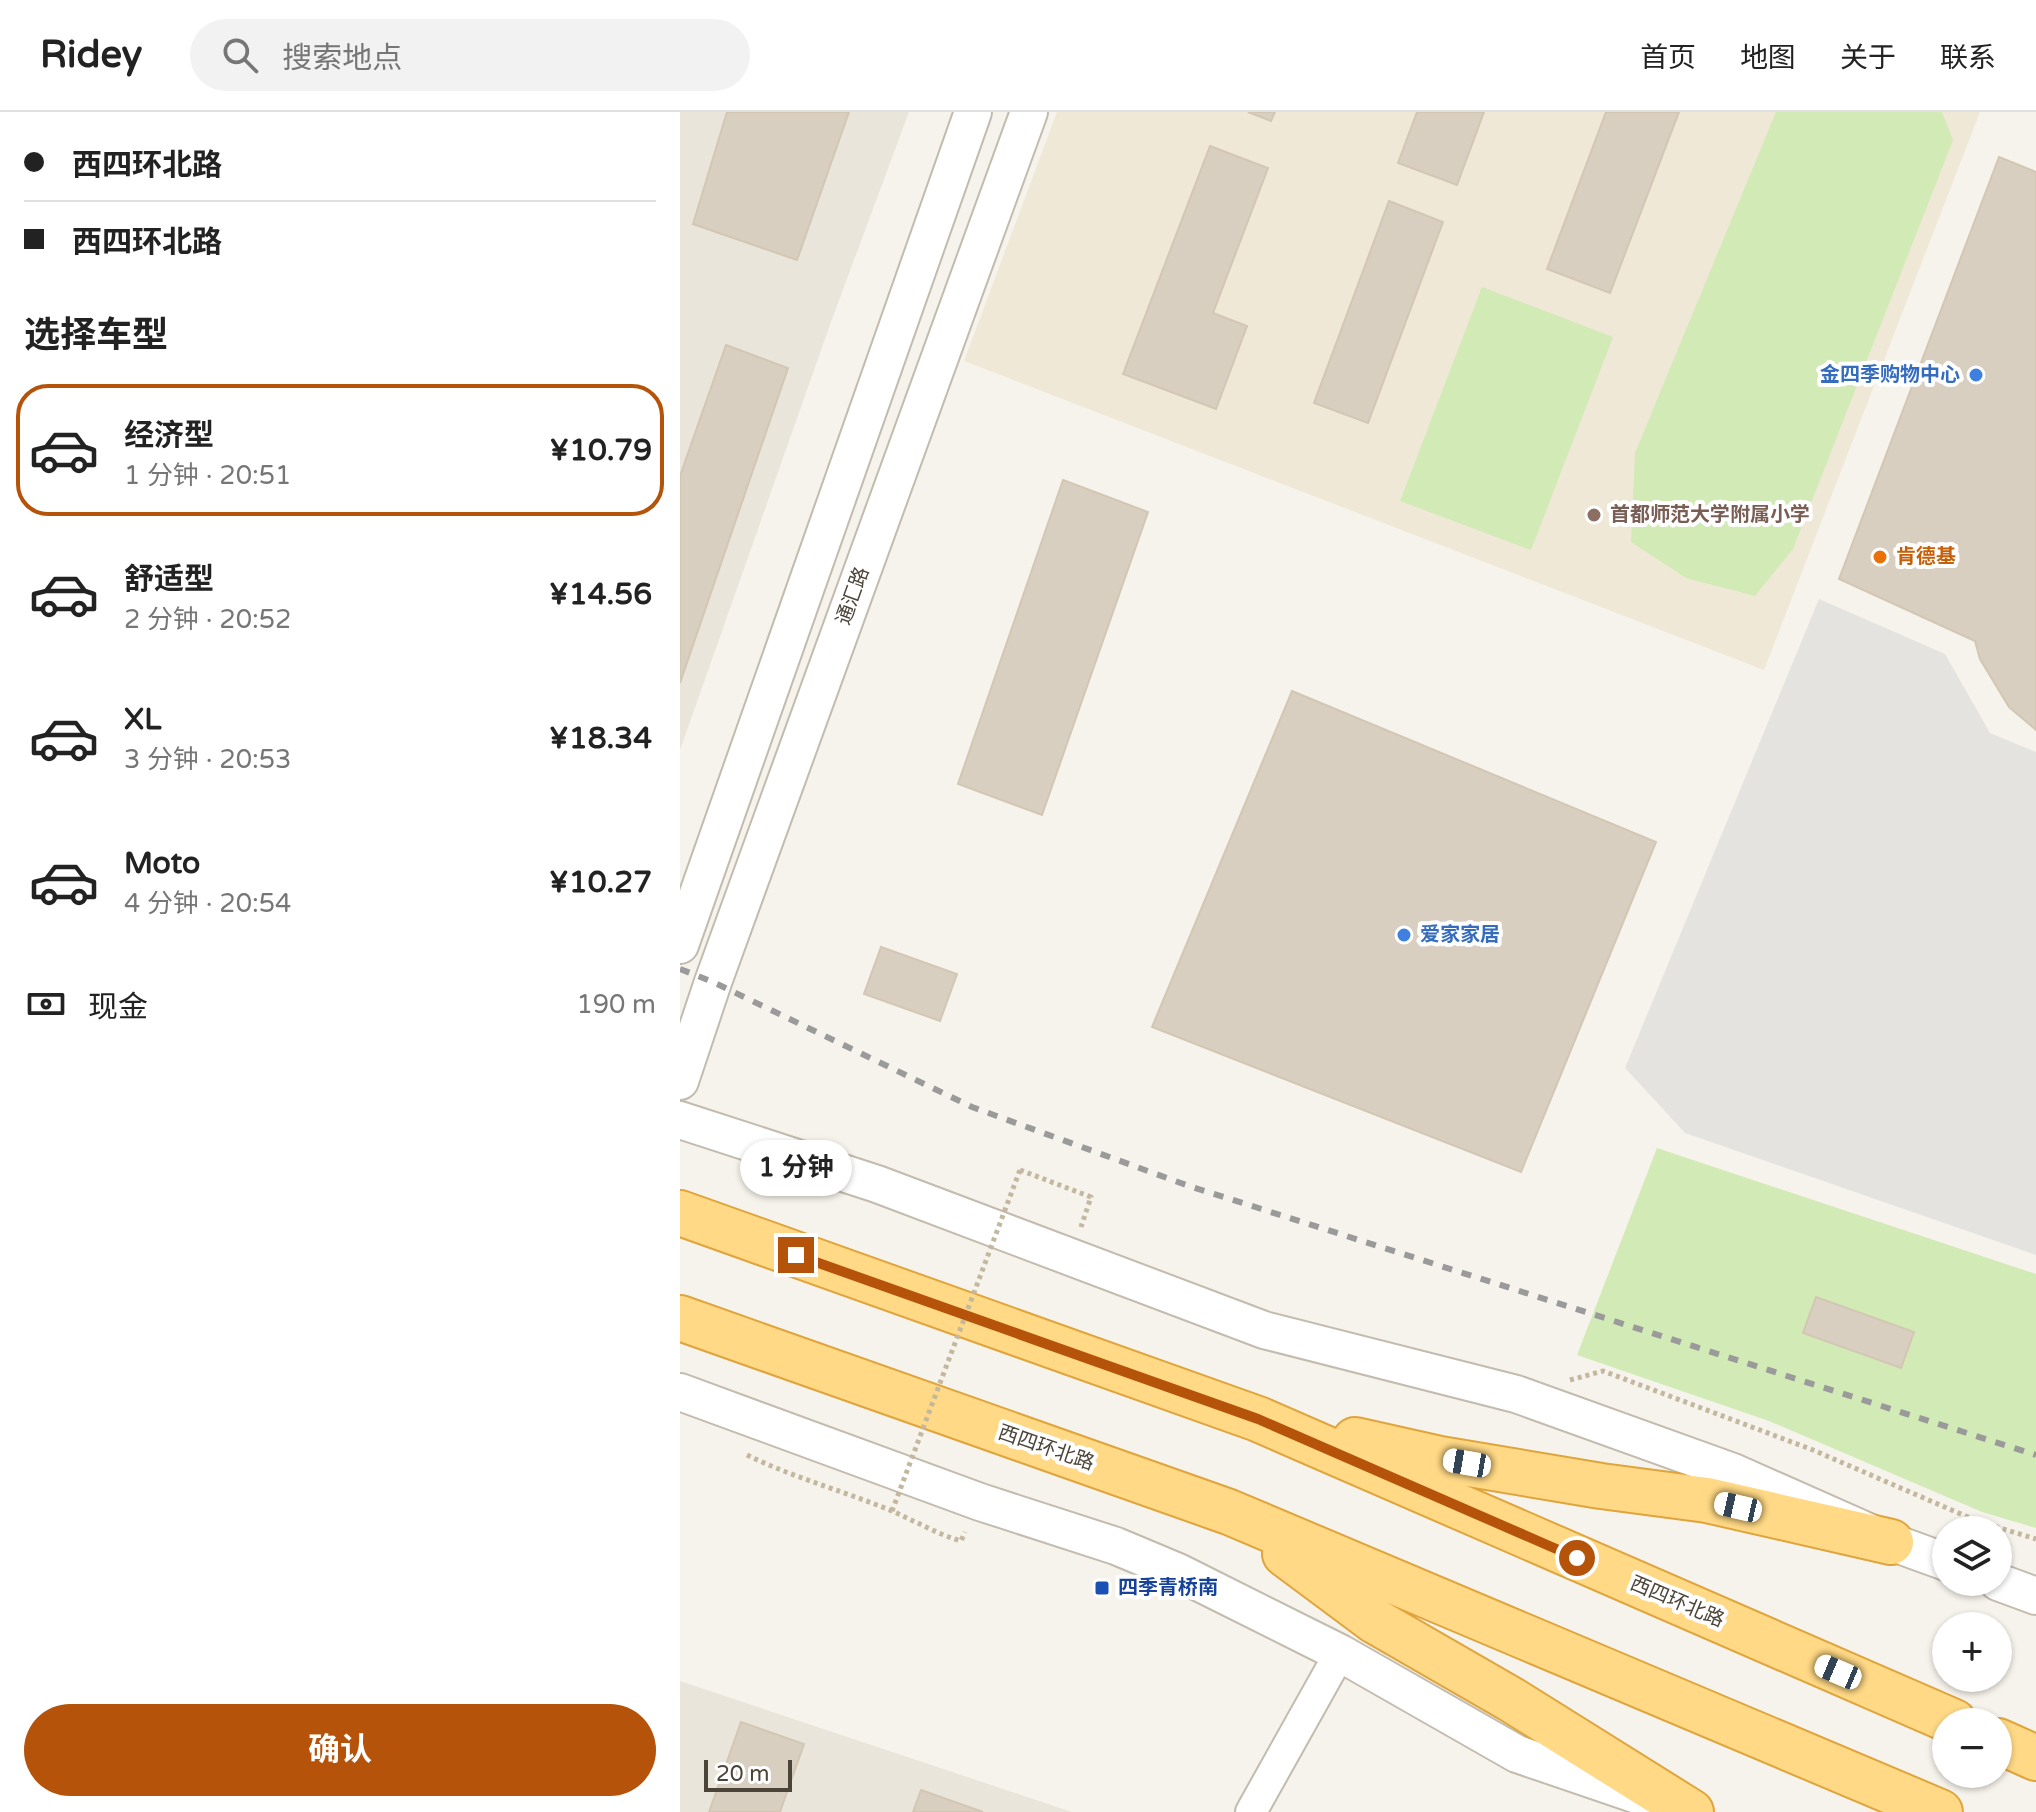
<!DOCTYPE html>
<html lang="zh">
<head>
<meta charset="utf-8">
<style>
	body { margin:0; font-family:"Varela Round","Noto Sans SC",sans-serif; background:#f2f2f2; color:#222; height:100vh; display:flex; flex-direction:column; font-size:30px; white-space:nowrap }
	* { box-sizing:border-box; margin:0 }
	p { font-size:26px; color:#767676 }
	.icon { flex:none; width:44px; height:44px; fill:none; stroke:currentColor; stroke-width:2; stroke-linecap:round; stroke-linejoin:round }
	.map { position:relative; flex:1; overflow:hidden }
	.drawer { display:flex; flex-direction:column; background:#fff; width:680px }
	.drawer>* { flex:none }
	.banner { display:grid; align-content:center; height:176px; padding:0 24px; background:#fff }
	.tools { position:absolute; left:1252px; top:1404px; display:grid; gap:16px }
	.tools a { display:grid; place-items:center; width:80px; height:80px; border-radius:50%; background:#fff; box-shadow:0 2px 6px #0004; font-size:40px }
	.scale { position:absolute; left:24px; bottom:20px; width:88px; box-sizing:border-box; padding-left:8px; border:4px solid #4b4439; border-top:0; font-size:22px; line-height:28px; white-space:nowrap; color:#4b4439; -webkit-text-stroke:6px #fff; paint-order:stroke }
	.end { position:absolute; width:36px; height:36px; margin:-18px; border:10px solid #b45309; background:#fff; box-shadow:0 0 0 4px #fff }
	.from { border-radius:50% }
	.bubble { position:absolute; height:56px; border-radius:28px; background:#fff; box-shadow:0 2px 6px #0004; font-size:26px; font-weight:700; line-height:56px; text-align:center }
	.car { position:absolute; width:24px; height:48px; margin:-24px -12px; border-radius:10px; box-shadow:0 0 6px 2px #0007; background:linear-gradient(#fff 24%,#345 0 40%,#fff 0 76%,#345 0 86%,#fff 0) }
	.banner b { display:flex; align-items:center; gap:28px; height:76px; font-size:30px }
	.banner b+b { border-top:2px solid #e0e0e0 }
	.banner i { width:20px; height:20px; background:#222 }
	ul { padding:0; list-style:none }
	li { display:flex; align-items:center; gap:24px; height:132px; margin:0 16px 12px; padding:0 8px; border:4px solid transparent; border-radius:32px }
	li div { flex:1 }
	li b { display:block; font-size:30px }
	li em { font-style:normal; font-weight:700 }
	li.active { border-color:#b45309 }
	li>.icon { width:72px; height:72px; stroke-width:1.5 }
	h2 { padding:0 24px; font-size:36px; line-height:96px }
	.pay { display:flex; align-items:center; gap:20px; height:88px; padding:0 24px; font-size:30px }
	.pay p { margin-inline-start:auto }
	.cta { display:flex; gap:16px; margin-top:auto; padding:16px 24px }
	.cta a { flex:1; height:92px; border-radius:48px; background:#b45309; color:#fff; font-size:32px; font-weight:700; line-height:92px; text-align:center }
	header { display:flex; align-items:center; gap:48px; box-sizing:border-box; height:112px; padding:0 40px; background:#fff; border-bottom:2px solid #e0e0e0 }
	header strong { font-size:38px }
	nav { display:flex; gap:44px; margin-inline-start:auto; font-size:28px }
	.search { width:560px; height:72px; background:#f2f2f2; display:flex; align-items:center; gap:20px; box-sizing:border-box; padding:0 28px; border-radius:44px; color:#767676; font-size:30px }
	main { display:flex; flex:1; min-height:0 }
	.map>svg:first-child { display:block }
	.residential { fill:#eae5da }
	.education { fill:#efe8d6 }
	.green { fill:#d2eab5 }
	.parking { fill:#e5e3e0 }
	.building { fill:#d8cfc1; stroke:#d3c7b4; stroke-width:2 }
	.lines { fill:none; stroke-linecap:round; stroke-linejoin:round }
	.minor-casing { stroke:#c2bbae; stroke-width:34 }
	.tertiary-casing { stroke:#c2bbae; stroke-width:40 }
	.trunk-casing { stroke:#e0a43c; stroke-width:48 }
	.path { stroke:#c4b79f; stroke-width:5; stroke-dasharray:4 4; stroke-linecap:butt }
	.minor { stroke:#fff; stroke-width:30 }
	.tertiary { stroke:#fff; stroke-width:36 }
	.trunk { stroke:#ffd985; stroke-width:44 }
	.rail { stroke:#9a9a9a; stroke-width:6; stroke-dasharray:10 10; stroke-linecap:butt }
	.path-bridge { stroke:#c4b79f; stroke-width:5; stroke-dasharray:4 4; stroke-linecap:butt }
	.route { stroke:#b45309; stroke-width:10 }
	.shop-dot { fill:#3f7fe0; stroke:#fff; stroke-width:3 }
	.education-dot { fill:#8d6e63; stroke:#fff; stroke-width:3 }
	.food-dot { fill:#e8710a; stroke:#fff; stroke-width:3 }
	.transit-dot { fill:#1a4fb4; stroke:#fff; stroke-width:3 }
	.labels { text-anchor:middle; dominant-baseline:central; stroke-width:8; stroke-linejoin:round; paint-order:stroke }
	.shop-label { font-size:20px; font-weight:bold; fill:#366cbe; stroke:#fff; text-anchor:end }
	.education-label { font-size:20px; font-weight:bold; fill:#785e54; stroke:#fff; text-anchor:start }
	.food-label { font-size:20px; font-weight:bold; fill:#c56008; stroke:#fff; text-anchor:start }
	.street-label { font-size:20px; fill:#4b4439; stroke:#fff }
	.transit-label { font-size:20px; font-weight:bold; fill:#164399; stroke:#fff; text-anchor:start }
</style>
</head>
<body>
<header>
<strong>Ridey</strong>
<div class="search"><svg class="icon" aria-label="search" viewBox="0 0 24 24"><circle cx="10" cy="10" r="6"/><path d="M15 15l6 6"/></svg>搜索地点</div>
<nav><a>首页</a><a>地图</a><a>关于</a><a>联系</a></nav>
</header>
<main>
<section class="drawer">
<div class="banner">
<b><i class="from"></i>西四环北路</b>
<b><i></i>西四环北路</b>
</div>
<h2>选择车型</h2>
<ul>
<li class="active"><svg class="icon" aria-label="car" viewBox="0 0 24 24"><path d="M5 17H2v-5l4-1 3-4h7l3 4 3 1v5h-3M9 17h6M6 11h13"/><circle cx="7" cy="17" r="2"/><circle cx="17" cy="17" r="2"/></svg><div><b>经济型</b><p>1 分钟 · 20:51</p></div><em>¥10.79</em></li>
<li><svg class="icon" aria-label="car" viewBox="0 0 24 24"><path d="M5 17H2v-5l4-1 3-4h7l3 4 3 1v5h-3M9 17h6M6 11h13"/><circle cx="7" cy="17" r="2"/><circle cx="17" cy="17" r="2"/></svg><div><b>舒适型</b><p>2 分钟 · 20:52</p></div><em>¥14.56</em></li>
<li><svg class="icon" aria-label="car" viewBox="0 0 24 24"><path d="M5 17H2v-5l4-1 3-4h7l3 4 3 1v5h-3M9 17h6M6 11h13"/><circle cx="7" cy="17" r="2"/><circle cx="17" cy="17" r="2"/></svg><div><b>XL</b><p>3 分钟 · 20:53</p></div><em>¥18.34</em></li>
<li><svg class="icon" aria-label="car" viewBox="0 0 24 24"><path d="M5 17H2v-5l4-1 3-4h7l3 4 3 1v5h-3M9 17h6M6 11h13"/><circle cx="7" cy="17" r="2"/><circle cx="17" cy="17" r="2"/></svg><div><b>Moto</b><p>4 分钟 · 20:54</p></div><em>¥10.27</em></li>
</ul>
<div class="pay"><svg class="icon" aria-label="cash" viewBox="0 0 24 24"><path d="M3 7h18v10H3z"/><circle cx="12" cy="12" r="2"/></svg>现金<p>190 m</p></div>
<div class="cta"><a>确认</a></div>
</section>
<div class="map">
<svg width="1356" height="1700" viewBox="0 0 1356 1700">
	<rect width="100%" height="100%" fill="#f6f3ec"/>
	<!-- residential -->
	<path class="residential" d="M 0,0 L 229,0 L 151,210 L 0,638 Z
		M 0,1569 L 392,1700 L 0,1700 Z"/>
	<!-- education -->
	<path class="education" d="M 377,0 L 1300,0 L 1084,558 L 284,249 Z"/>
	<!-- green -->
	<path class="green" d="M 1096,0 L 1262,0 L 1273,28 L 1113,437 L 1075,484 L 1006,466 L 951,430 L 955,341 Z
		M 802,175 L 933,225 L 851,438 L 720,389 Z
		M 977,1036 L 1356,1162 L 1356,1416 L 1302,1400 L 1089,1309 L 897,1243 Z"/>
	<!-- parking -->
	<path class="parking" d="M 1139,487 L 1265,542 L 1310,621 L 1356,640 L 1356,1143 L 1005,1021 L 945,956 Z"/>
	<!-- building -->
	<path class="building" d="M 47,0 L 169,0 L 117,148 L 13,112 Z
		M 568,0 L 595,0 L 591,9 Z
		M 737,0 L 804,0 L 777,73 L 718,51 Z
		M 926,0 L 999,0 L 930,181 L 867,157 Z
		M 530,34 L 588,56 L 533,201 L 567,214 L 536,297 L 443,262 Z
		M 1319,45 L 1356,60 L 1356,618 L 1329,595 L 1300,547 L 1295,529 L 1159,467 Z
		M 709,89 L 763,110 L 688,311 L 634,291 Z
		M 46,233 L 108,256 L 0,571 L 0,364 Z
		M 383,368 L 468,400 L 362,703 L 278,672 Z
		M 612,579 L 976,730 L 841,1060 L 472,915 Z
		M 201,835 L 277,862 L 260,909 L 184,882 Z
		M 1136,1185 L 1234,1220 L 1221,1256 L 1123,1221 Z
		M 61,1610 L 124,1632 L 100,1700 L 29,1700 Z
		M 241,1678 L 303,1700 L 233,1700 Z"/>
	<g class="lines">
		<defs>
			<path id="minor" d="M 571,1700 L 660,1541"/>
			<path id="tertiary" d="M 0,833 L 293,0
				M 0,969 L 33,870 L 349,0
				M 0,1008 L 197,1072 L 584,1218 L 836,1282 L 1053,1360 L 1211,1430 L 1266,1450
				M 0,1280 L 300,1390 L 436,1434 L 498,1460 L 660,1541 L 837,1642 L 969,1687
				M 1318,1470 L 1356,1484"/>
			<path id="trunk" d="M 0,1101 L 578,1307 L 1274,1610
				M 0,1206 L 549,1400 L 1260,1700
				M 675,1328 L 760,1347 L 921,1374 L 1027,1388 L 1211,1430
				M 605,1442 L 695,1509 L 832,1588 L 1011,1700
				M 1318,1629 L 1356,1646"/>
		</defs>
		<!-- minor casing -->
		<use href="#minor" class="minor-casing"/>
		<!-- tertiary casing -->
		<use href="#tertiary" class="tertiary-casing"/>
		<!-- trunk casing -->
		<use href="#trunk" class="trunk-casing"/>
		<!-- path -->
		<path class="path" d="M 340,1058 L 411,1085 L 401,1115
			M 890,1268 L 923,1259 L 1133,1338 L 1297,1409 L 1356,1427
			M 67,1343 C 114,1366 164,1379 212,1399 C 235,1409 257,1422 281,1429 L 285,1420"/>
		<!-- minor -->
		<use href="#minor" class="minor"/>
		<!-- tertiary -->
		<use href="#tertiary" class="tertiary"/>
		<!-- trunk -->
		<use href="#trunk" class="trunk"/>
		<!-- rail -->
		<path class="rail" d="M 0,857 L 33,870 L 292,995 L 509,1074 L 1356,1343"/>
		<!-- path-bridge -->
		<path class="path-bridge" d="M 212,1399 L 340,1058"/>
	</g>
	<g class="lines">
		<!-- route -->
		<path class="route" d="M 116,1143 L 578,1307 L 897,1446"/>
	</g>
	<!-- markers -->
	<g class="shop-dot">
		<circle cx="1296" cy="263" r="8"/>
		<circle cx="724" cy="823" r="8"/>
	</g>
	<circle class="education-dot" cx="914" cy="403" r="8"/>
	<circle class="food-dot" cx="1200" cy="445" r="8"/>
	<rect class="transit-dot" x="414" y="1468" width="16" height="16" rx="4"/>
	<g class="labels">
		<!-- shop labels -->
		<g class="shop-label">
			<text x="1280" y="263">金四季购物中心</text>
			<text x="740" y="823" text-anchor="start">爱家家居</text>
		</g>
		<!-- education labels -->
		<g class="education-label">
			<text x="930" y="403">首都师范大学附属小学</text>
		</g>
		<!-- food labels -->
		<g class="food-label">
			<text x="1216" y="445">肯德基</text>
		</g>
		<!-- street labels -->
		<g class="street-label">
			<text transform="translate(173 484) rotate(-70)">通汇路</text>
			<text transform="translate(366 1336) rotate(19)">西四环北路</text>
			<text transform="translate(997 1490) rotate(23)">西四环北路</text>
		</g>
		<!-- transit labels -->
		<g class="transit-label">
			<text x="438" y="1476">四季青桥南</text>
		</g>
	</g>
</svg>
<div class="tools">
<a><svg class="icon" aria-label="layers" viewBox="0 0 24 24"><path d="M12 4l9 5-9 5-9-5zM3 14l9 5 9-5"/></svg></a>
<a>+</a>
<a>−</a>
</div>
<div class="scale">20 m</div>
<i class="end from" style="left:897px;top:1446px"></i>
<i class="end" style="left:116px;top:1143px"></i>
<div class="bubble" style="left:60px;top:1028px;width:112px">1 分钟</div>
<i class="car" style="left:787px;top:1351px;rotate:280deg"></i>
<i class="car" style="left:1058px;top:1395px;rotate:283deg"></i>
<i class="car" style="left:1158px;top:1560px;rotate:293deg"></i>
</div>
</main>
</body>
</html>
